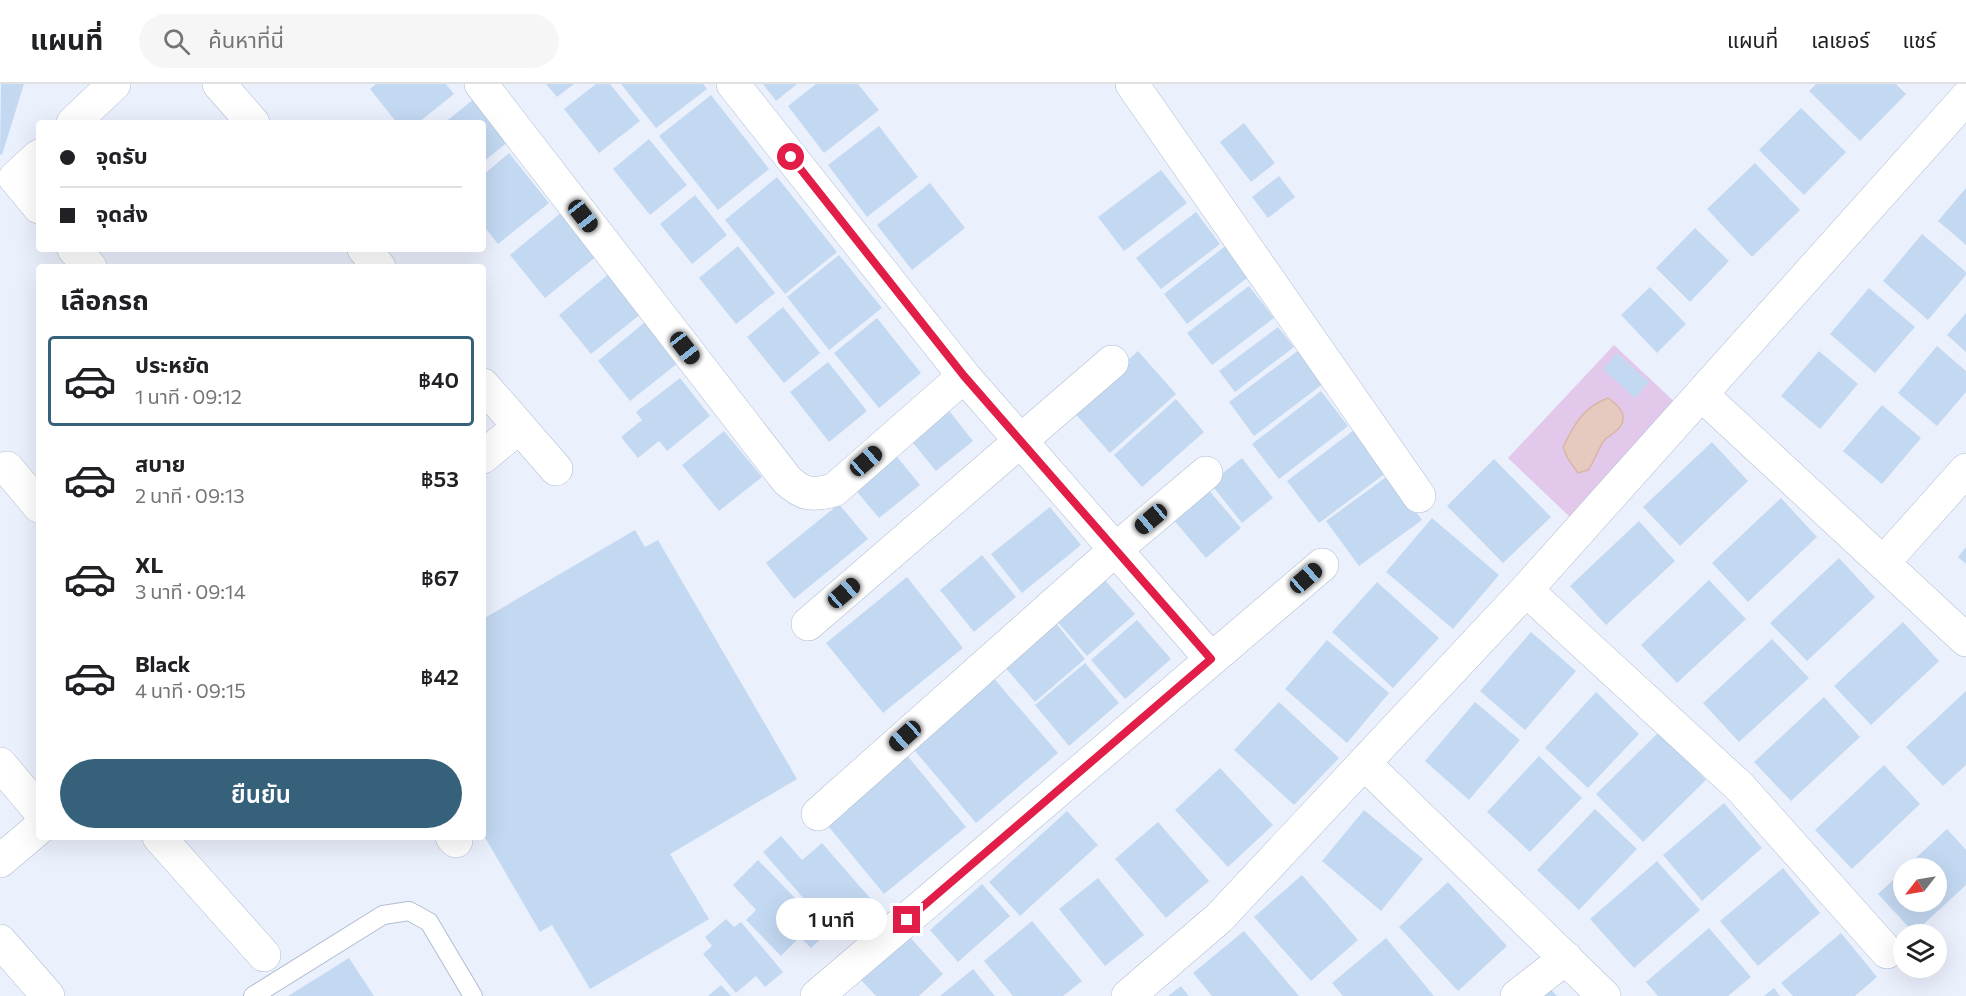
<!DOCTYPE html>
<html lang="th">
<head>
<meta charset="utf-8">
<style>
	body { margin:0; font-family:Commissioner,"Noto Sans Thai",sans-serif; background:#f6f6f6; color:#202124; height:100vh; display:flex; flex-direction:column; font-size:22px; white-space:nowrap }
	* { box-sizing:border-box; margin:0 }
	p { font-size:20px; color:#757577 }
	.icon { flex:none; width:33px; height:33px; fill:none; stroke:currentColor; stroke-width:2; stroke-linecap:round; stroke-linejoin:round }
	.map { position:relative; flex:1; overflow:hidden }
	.sheet { position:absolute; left:36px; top:180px; width:450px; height:576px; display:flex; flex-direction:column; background:#fff; border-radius:6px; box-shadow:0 6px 24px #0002 }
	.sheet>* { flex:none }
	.guide { position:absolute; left:36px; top:36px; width:450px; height:132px; border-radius:6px; box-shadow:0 6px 24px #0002; display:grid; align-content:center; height:132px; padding:0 24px; background:#fff }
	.needle { width:39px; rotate:239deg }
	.controls { position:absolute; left:1893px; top:774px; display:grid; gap:12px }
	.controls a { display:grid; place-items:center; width:54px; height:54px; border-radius:50%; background:#fff; box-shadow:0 6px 24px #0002; font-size:30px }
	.end { position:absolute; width:27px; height:27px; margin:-14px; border:8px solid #e11d48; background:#fff; box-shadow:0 0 0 3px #fff }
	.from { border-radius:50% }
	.bubble { position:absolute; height:42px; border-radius:21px; background:#fff; box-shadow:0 6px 24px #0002; font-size:20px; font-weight:600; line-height:42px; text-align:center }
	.car { position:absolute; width:18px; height:36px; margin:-18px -9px; border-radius:8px; box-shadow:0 0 4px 2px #0007; background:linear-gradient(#222 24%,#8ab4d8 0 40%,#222 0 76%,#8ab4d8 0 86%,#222 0) }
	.guide b { display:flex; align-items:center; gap:21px; height:57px; font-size:22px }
	.guide b+b { border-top:2px solid #e0e0e0 }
	.guide i { width:15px; height:15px; background:#202124 }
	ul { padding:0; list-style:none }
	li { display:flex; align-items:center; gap:18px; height:90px; margin:0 12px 9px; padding:0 12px; border:3px solid transparent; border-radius:6px }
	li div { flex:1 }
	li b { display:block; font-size:22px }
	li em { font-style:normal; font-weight:600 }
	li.active { border-color:#36617b }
	li>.icon { width:54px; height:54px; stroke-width:1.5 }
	h2 { padding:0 24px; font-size:27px; line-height:72px }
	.action { display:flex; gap:12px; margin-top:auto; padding:12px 24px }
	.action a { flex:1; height:69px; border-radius:36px; background:#36617b; color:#fff; font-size:24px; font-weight:600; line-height:69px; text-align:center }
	header { display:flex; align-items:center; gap:36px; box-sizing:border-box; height:84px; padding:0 30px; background:#fff; border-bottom:2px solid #e0e0e0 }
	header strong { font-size:28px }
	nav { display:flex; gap:33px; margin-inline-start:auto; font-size:21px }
	.search { width:420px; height:54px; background:#f6f6f6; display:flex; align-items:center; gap:15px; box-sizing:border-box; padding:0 21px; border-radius:33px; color:#757577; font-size:22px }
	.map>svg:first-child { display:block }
	.green { fill:#e2c9eb }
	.water { fill:#e7cabf; stroke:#d9b5a5; stroke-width:1.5 }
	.building { fill:#c3d9f2 }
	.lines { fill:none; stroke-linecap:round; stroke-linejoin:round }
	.service-casing { stroke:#b0bdd0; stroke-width:20 }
	.minor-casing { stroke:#b0bdd0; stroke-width:34 }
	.service { stroke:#fff; stroke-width:18 }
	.minor { stroke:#fff; stroke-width:33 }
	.route { stroke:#e11d48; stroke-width:8 }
</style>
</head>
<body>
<header>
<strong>แผนที่</strong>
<div class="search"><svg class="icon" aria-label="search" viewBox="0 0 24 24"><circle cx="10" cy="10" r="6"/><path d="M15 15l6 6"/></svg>ค้นหาที่นี่</div>
<nav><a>แผนที่</a><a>เลเยอร์</a><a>แชร์</a></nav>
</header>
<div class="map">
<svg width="1966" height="912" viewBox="0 0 1966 912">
	<rect width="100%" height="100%" fill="#ebf0fd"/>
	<!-- green -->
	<path class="green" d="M 1614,261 L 1679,322 L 1572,435 L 1508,374 Z"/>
	<!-- water -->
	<path class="water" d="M 1608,314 C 1621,323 1631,335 1615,348 C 1611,352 1607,352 1604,357 C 1597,366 1595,377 1588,386 L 1578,389 L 1568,375 L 1563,363 C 1574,340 1584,323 1608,314 Z"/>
	<!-- building -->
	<path class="building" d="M 1,0 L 24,0 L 2,71 L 0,70 Z
		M 376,0 L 446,0 L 454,10 L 418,39 L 397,39 L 370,5 Z
		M 546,0 L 574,0 L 557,13 Z
		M 596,0 L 610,0 L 640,37 L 599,69 L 564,25 Z
		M 621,0 L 703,0 L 707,5 L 656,44 Z
		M 763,0 L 797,0 L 776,17 Z
		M 816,0 L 858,0 L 879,26 L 824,69 L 788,22 Z
		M 1816,0 L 1896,0 L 1906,10 L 1860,57 L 1809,7 Z
		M 711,11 L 769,85 L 718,126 L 659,52 Z
		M 474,15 L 509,57 L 483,78 L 483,39 L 444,39 Z
		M 1801,24 L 1846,68 L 1804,111 L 1759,66 Z
		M 1244,39 L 1275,79 L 1251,98 L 1220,58 Z
		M 879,42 L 918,93 L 867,133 L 828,81 Z
		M 649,55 L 687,101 L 650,131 L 613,85 Z
		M 509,69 L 549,119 L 498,160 L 483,141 L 483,91 Z
		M 1755,79 L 1800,126 L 1752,173 L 1707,125 Z
		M 1161,86 L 1187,119 L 1124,167 L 1098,133 Z
		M 1279,92 L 1295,113 L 1268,134 L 1252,113 Z
		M 777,93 L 837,168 L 785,210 L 725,136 Z
		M 930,99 L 965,144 L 912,186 L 877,141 Z
		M 1966,104 L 1966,161 L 1938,137 Z
		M 695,111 L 727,151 L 692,180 L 660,140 Z
		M 562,128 L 597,172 L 545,214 L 510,171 Z
		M 1196,128 L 1220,160 L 1161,205 L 1136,174 Z
		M 1695,144 L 1729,177 L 1690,218 L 1656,184 Z
		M 1922,150 L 1966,188 L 1966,191 L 1928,236 L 1883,197 Z
		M 1228,160 L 1251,191 L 1187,240 L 1164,210 Z
		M 738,162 L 775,209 L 736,240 L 699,194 Z
		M 839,171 L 882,224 L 829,266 L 787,213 Z
		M 610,189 L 642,229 L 591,270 L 559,231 Z
		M 1249,202 L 1274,234 L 1212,281 L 1187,249 Z
		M 1650,203 L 1686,240 L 1657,269 L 1621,231 Z
		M 1869,204 L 1915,243 L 1875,289 L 1830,250 Z
		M 783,223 L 820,269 L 784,299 L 747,253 Z
		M 1966,229 L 1966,268 L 1947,251 Z
		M 877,234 L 921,289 L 879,324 L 834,269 Z
		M 645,238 L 678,279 L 630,317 L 598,277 Z
		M 1278,243 L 1294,263 L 1235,308 L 1219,287 Z
		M 1307,260 L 1332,293 L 1254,352 L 1229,318 Z
		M 1937,262 L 1966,287 L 1966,308 L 1937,342 L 1898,309 Z
		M 1138,267 L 1176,310 L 1110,369 L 1072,326 Z
		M 1819,267 L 1858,300 L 1820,345 L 1781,312 Z
		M 1617,269 L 1649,298 L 1635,314 L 1603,285 Z
		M 828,278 L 867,327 L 829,358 L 790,308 Z
		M 680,294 L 710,332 L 667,367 L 659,357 L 638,374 L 621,353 L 642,336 L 636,328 Z
		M 1321,307 L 1348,342 L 1279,395 L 1252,360 Z
		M 1176,315 L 1204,348 L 1142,403 L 1114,371 Z
		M 1882,321 L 1921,354 L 1882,400 L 1843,367 Z
		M 947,324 L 973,357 L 936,387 L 909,354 Z
		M 1354,346 L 1386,389 L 1319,439 L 1287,397 Z
		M 724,347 L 762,393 L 719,427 L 682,381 Z
		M 1712,358 L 1748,397 L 1680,462 L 1643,423 Z
		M 894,369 L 920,401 L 879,434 L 853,403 Z
		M 1242,374 L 1273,414 L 1242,439 L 1210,399 Z
		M 1494,375 L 1551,433 L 1503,479 L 1447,422 Z
		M 1389,391 L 1422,436 L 1359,482 L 1326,437 Z
		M 1207,404 L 1241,444 L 1206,474 L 1172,434 Z
		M 1781,414 L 1817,453 L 1748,518 L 1712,479 Z
		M 839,420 L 868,455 L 794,515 L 766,479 Z
		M 1050,423 L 1081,461 L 1022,509 L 991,470 Z
		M 1432,434 L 1499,491 L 1453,545 L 1386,488 Z
		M 1639,437 L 1675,477 L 1606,541 L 1570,502 Z
		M 635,446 L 645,463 L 658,456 L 797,695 L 670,770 L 709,835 L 590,905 L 552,841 L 540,848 L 483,750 L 483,535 Z
		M 1966,463 L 1966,480 L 1958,473 Z
		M 982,471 L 1016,513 L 974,548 L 940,506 Z
		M 1839,474 L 1875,513 L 1807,577 L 1770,539 Z
		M 907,493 L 963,564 L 883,629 L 826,559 Z
		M 1103,494 L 1135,530 L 1087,572 L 1056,536 Z
		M 1709,496 L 1746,535 L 1677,599 L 1641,561 Z
		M 1377,498 L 1439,554 L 1393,604 L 1332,548 Z
		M 1137,536 L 1171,575 L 1125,615 L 1091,576 Z
		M 1055,538 L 1085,575 L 1035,618 L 1004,582 Z
		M 1903,538 L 1939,577 L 1871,641 L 1834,602 Z
		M 1531,548 L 1576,587 L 1525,646 L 1480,607 Z
		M 1772,555 L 1809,594 L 1739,658 L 1703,619 Z
		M 1327,556 L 1389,609 L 1347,659 L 1285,605 Z
		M 1085,579 L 1119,619 L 1069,662 L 1035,621 Z
		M 991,591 L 1058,669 L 976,739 L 910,661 Z
		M 1966,607 L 1966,681 L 1943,702 L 1906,663 Z
		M 1596,608 L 1639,650 L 1588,704 L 1545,664 Z
		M 1824,613 L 1860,653 L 1791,717 L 1754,678 Z
		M 1279,618 L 1339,674 L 1294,721 L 1234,666 Z
		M 1475,618 L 1520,656 L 1469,716 L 1425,677 Z
		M 1659,648 L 1706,696 L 1643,758 L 1596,710 Z
		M 906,670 L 966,743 L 884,810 L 824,737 Z
		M 1539,672 L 1582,714 L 1530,768 L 1487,728 Z
		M 1884,681 L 1920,720 L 1852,785 L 1815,746 Z
		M 1220,684 L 1273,741 L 1228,783 L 1175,726 Z
		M 1724,719 L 1762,764 L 1702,817 L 1663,771 Z
		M 1595,725 L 1637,765 L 1579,826 L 1537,786 Z
		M 1364,726 L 1423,775 L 1381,827 L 1322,777 Z
		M 1067,727 L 1098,761 L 1020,832 L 989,798 Z
		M 1158,738 L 1209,797 L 1166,834 L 1115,775 Z
		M 1947,745 L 1966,766 L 1966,801 L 1914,849 L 1878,810 L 1904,786 L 1904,818 L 1936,818 L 1936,784 L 1905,784 Z
		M 781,752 L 802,776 L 822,759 L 870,814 L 856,827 L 850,820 L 827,841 L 763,768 Z
		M 758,776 L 828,848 L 811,864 L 800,853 L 781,872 L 746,836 L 756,826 L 733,801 Z
		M 1657,777 L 1700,826 L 1634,884 L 1590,835 Z
		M 1783,784 L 1820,829 L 1758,882 L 1720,837 Z
		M 1302,791 L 1358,856 L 1311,897 L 1254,833 Z
		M 1098,794 L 1144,851 L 1105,882 L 1059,825 Z
		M 1448,798 L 1507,862 L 1458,907 L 1399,843 Z
		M 982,800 L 1010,832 L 958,878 L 930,846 Z
		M 726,835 L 734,843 L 741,838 L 783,888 L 765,903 L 756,892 L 736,909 L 703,870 L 712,862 L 705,853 Z
		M 1032,837 L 1082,897 L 1063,912 L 1013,912 L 984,877 Z
		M 1709,844 L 1751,893 L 1728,912 L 1658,912 L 1646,898 Z
		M 1244,847 L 1299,912 L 1212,912 L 1193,889 Z
		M 1841,849 L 1877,893 L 1855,912 L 1793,912 L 1781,899 Z
		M 909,852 L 943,890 L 919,912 L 876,912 L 860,895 Z
		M 1386,854 L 1434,912 L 1343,912 L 1332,899 Z
		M 349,874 L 374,912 L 288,912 Z
		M 973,885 L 995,912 L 940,912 Z
		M 721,901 L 731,912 L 708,912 Z
		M 1547,901 L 1557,912 L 1534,912 Z
		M 1181,902 L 1189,912 L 1168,912 Z
		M 1774,904 L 1780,912 L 1764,912 Z"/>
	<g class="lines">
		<defs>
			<path id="service" d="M 253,912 L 383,831 L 409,827 L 429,838 L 473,912"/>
			<path id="minor" d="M 219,0 L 253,39
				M 481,0 L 787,396 C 803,411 812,412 834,406 L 964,292
				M 733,0 L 964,292 L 1211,575
				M 1132,0 L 1419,412
				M 73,39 L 114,0
				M 39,72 L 15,94 L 39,123
				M 74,165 L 90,183
				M 364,165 L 379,183
				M 483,301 L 556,385
				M 1701,310 L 1966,556
				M 483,373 L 519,343
				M 7,384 L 39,422
				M 1883,479 L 1966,386
				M 1526,506 L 1966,14
				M 808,540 L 1112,278
				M 0,680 L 39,726
				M 1365,680 L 1604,912
				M 818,730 L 1115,466 L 1206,389
				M 159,753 L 264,871
				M 452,753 L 456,757
				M 0,777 L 39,744
				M 0,857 L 48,912
				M 817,912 L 1322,481
				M 1128,912 L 1219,834 L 1526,506 L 1740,703 L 1887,868
				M 1517,912 L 1566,874"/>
		</defs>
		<!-- service casing -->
		<use href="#service" class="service-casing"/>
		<!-- minor casing -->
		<use href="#minor" class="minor-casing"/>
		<!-- service -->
		<use href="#service" class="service"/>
		<!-- minor -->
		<use href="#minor" class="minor"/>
	</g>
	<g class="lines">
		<!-- route -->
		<path class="route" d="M 791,73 L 964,292 L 1211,575 L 907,836"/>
	</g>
</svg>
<div class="controls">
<a><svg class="needle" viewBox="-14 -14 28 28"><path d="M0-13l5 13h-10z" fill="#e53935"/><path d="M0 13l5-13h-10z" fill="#757577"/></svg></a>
<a><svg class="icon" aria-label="layers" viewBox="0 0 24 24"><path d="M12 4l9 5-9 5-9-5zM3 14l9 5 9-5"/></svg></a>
</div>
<i class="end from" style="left:791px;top:73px"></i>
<i class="end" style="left:907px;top:836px"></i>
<div class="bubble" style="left:776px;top:814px;width:111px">1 นาที</div>
<i class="car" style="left:583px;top:132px;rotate:142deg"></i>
<i class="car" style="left:685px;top:264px;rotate:142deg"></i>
<i class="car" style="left:866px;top:377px;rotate:49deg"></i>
<i class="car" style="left:1151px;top:435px;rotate:230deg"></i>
<i class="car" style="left:1306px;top:494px;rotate:49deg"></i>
<i class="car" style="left:844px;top:509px;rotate:49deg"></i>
<i class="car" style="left:905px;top:652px;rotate:228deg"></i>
<div class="guide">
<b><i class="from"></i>จุดรับ</b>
<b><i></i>จุดส่ง</b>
</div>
<section class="sheet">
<h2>เลือกรถ</h2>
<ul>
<li class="active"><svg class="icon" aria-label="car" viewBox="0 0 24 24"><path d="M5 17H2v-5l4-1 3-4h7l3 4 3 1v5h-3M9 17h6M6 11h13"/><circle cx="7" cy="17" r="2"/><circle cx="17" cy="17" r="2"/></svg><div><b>ประหยัด</b><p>1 นาที · 09:12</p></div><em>฿40</em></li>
<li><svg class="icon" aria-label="car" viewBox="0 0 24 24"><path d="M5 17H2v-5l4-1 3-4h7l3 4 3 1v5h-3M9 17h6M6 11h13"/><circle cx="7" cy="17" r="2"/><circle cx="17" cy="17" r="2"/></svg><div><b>สบาย</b><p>2 นาที · 09:13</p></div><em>฿53</em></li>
<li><svg class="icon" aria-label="car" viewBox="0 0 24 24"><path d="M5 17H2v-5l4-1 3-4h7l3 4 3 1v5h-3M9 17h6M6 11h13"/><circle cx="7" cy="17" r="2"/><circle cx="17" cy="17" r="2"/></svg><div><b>XL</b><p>3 นาที · 09:14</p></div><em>฿67</em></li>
<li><svg class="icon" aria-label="car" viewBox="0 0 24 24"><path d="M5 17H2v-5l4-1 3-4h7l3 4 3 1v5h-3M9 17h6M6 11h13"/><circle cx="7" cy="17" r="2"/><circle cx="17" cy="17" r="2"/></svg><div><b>Black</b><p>4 นาที · 09:15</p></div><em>฿42</em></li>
</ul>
<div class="action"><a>ยืนยัน</a></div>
</section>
</div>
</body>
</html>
